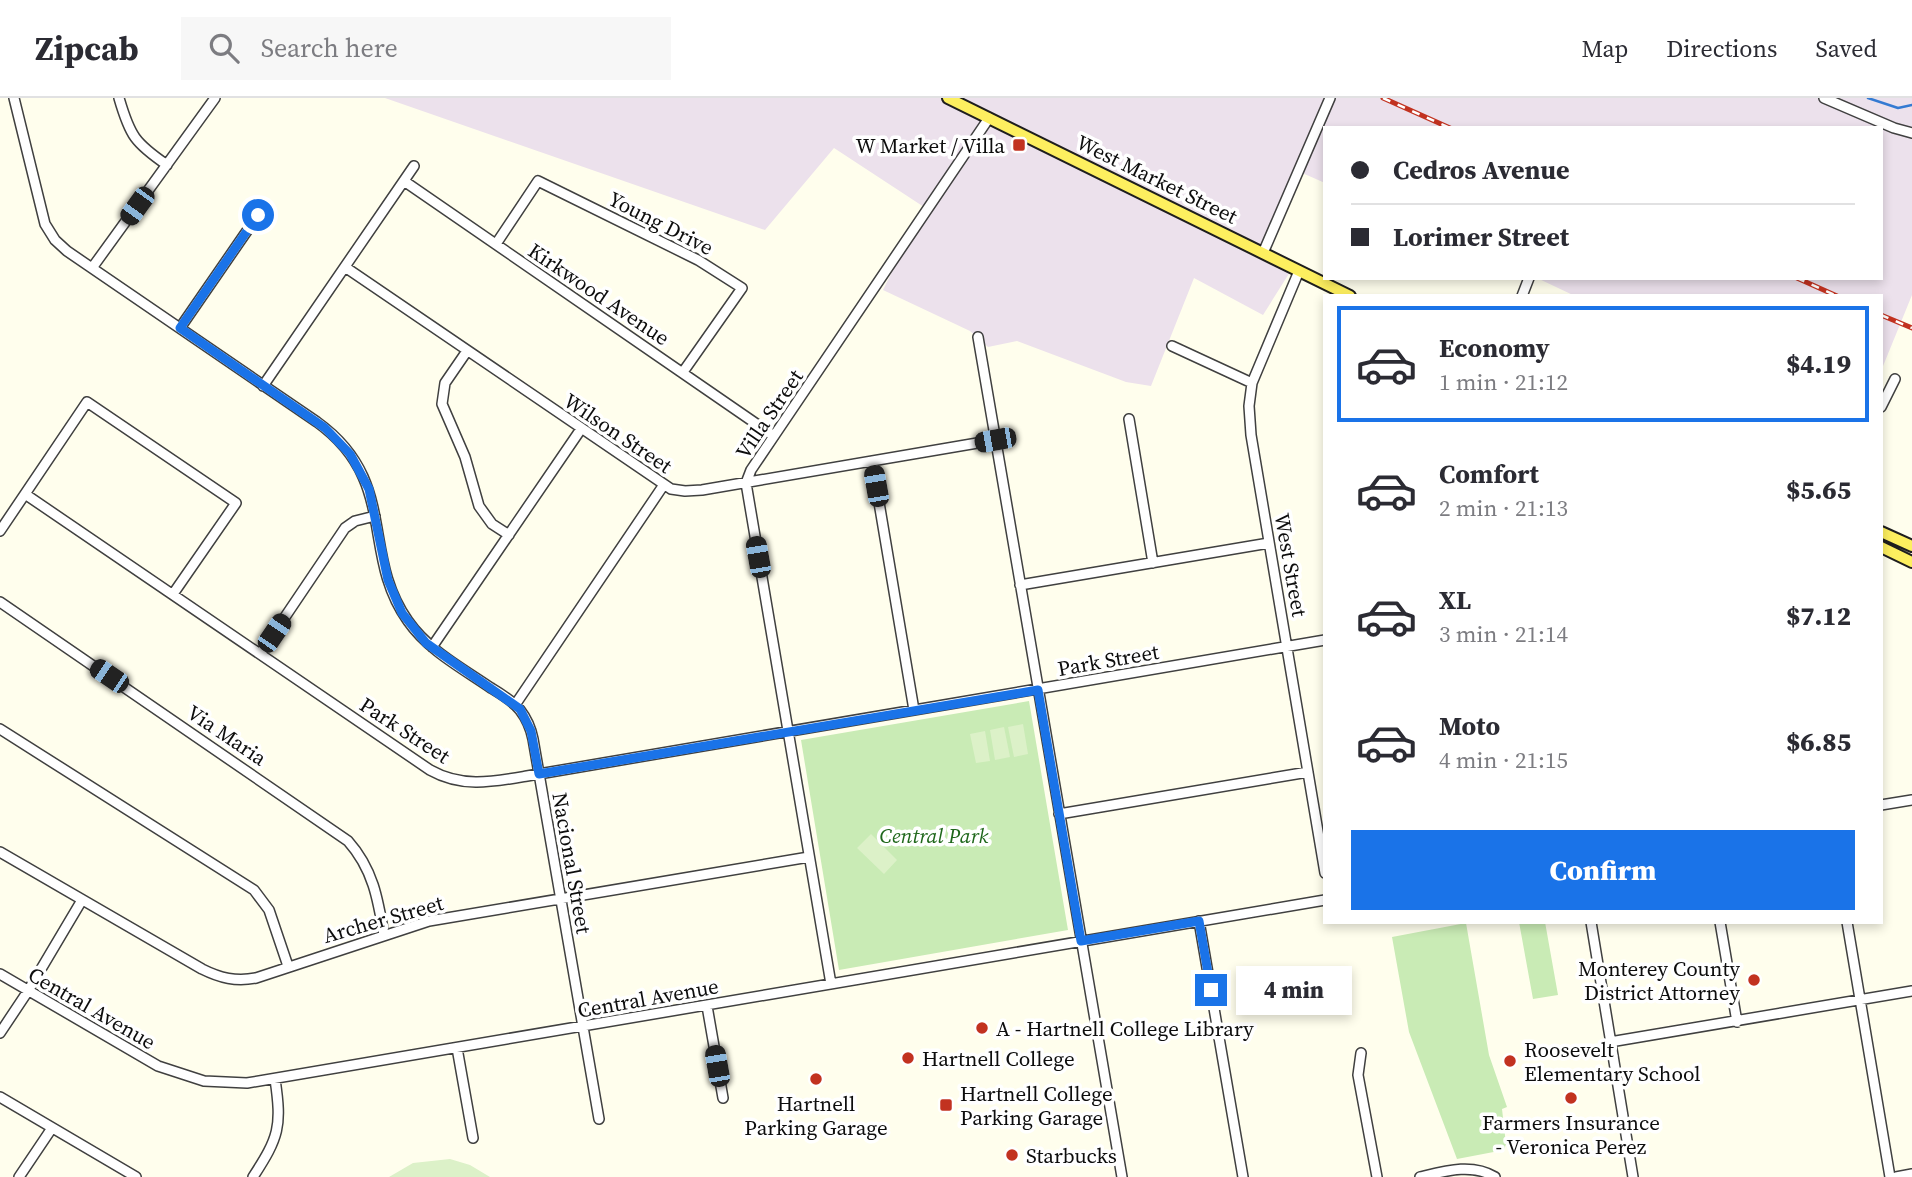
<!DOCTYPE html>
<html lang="en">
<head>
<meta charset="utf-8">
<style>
	body { margin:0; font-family:"Source Serif 4",serif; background:#f7f7f7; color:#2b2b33; height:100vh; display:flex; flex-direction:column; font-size:26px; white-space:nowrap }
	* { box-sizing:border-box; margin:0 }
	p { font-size:23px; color:#7c7c81 }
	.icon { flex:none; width:38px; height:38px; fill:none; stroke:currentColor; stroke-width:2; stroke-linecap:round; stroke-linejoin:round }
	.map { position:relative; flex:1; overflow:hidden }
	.side { position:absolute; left:1323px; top:196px; width:560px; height:630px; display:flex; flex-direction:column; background:#fff; border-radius:0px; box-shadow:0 4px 10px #0003 }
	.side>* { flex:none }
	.hud { position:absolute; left:1323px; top:28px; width:560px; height:154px; border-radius:0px; box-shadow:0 4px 10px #0003; display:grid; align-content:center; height:154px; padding:0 28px; background:#fff }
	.end { position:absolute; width:32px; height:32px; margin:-16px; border:9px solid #1a73e8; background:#fff; box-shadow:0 0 0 4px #fff }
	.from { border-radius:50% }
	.bubble { position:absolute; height:49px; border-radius:0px; background:#fff; box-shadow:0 4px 10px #0003; font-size:23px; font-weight:800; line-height:49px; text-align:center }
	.car { position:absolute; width:21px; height:42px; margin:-21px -10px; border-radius:9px; box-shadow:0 0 5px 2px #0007; background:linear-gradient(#222 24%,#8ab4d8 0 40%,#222 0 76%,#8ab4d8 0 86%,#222 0) }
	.hud b { display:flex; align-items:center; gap:24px; height:66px; font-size:26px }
	.hud b+b { border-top:2px solid #e1e1e2 }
	.hud i { width:18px; height:18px; background:#2b2b33 }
	ul { padding:12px 0 0; list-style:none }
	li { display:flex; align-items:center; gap:21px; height:116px; margin:0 14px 10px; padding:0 14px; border:4px solid transparent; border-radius:0px }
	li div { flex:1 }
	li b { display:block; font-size:26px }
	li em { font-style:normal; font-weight:800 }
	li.current { border-color:#1a73e8 }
	li>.icon { width:63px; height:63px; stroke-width:1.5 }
	.primary-button { display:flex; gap:14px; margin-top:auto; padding:14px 28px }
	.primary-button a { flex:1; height:80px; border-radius:0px; background:#1a73e8; color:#fff; font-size:28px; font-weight:800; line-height:80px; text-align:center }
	header { display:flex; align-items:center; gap:42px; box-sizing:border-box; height:98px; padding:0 35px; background:#fff; border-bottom:2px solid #e1e1e2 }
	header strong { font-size:33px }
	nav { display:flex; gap:38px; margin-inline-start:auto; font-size:24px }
	.search { width:490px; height:63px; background:#f7f7f7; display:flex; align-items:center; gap:18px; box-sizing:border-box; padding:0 24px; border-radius:0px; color:#7c7c81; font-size:26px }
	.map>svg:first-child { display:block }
	.industrial { fill:#ece1ec }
	.green { fill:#c9ebb5 }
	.pitch { fill:#dcf1c8 }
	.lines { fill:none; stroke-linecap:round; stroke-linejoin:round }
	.stream { stroke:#347ad2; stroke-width:2.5 }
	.minor-casing { stroke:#404040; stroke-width:12 }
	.major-casing { stroke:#1e1e1e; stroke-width:14 }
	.minor { stroke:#fff; stroke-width:9 }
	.major { stroke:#fdef5f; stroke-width:10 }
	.rail-casing { stroke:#c23220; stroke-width:5 }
	.rail { stroke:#fff; stroke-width:2.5; stroke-dasharray:8; stroke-linecap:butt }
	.route { stroke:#1a73e8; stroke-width:9 }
	.poi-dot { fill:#c23220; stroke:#fff; stroke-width:2.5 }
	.labels { text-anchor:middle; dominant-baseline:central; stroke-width:7; stroke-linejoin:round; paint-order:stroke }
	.poi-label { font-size:21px; fill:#0d0d0d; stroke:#fff; text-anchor:start }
	.street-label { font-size:21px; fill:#0d0d0d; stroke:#fff }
	.park-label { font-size:21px; font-style:italic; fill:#1f671b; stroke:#fff }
</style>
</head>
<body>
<header>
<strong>Zipcab</strong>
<div class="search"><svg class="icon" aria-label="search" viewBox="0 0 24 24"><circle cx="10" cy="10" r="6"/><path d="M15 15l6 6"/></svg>Search here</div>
<nav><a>Map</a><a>Directions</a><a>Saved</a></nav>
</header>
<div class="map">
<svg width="1912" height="1079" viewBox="0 0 1912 1079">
	<rect width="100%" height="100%" fill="#fffeed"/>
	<!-- industrial -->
	<path class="industrial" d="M 385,0 L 1912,0 L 1912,197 L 1881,273 L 1881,198 L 1575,198 L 1537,180 L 1881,180 L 1881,30 L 1325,30 L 1325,85 L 1300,74 L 1270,151 L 1295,166 L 1263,217 L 1194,180 L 1151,288 L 1126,284 L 1017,243 L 988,249 L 970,233 L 883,192 L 924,109 L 834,50 L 765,132 Z"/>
	<!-- green -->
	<path class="green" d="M 1029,603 L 1068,832 L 839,872 L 801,642 Z
		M 1519,824 L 1545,824 L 1558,897 L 1533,901 Z
		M 1466,825 L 1489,957 L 1507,1009 L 1502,1011 L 1506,1046 L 1504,1052 L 1457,1061 L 1409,934 L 1392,839 Z"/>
	<!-- pitch -->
	<path class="pitch" d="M 1023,626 L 1028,656 L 1014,659 L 1008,629 Z
		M 1004,629 L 1010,659 L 995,662 L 990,632 Z
		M 985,633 L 990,663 L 976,665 L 970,636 Z
		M 871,736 L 897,762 L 884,776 L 857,750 Z
		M 450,1061 L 470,1067 L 490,1079 L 389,1079 L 413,1065 Z"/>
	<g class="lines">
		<!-- stream -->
		<path class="stream" d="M 1868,0 L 1898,10 L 1912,7"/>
		<defs>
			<path id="minor" d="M 14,0 L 45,126 L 55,142 L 67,153 L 317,324 C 399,383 360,456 408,523 C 428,552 462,570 491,590 C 501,596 513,603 520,612 C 527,621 531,631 533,641 L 599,1021
				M 119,0 C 130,38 135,45 167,67
				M 1824,0 L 1894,30 L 1912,35
				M 404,83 L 774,338
				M 496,146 L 538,83 L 698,162 L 742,190 L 683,274
				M 1263,155 L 1330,0
				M 345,169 L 671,391 L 685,393 L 702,392 L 995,342
				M 92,170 L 215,0
				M 1299,173 L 1252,285 L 1249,308 L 1251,337 L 1325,775
				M 1522,198 L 1529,180
				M 180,230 L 258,117
				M 978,239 L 1122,1079
				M 1172,248 L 1252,285
				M 467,253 L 445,285 L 442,306 L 465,359 L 479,408 L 492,426 L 509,437
				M 263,288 L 414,68
				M 1881,309 L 1895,281
				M 1129,321 L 1153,465
				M 872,363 L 914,612
				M 25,396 L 430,672 C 462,690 492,684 527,678 L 1325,542
				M 0,433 L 87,304 L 236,405 L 173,496
				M 1020,487 L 1269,445
				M 0,504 L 348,743 C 373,771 378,801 384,837
				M 432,549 L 581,331
				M 260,556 L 345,430 L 355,423 L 375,418
				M 515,607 L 663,388
				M 0,631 L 254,792 L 269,812 L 288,868
				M 1881,707 L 1912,702
				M 1059,716 L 1308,674
				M 0,754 L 202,871 C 220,880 236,884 256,880 L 429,823 L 809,759
				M 1199,823 L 1243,1079
				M 1591,824 L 1633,1079
				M 1720,824 L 1737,924
				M 1847,824 L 1890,1079
				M 0,876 L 158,968 L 204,983 L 247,985 L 1325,802
				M 831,886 L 746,385 L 751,372 L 774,338 L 989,20
				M 707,908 L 723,1000
				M 0,935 L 28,893 L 82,802
				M 1610,944 L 1912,893
				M 457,950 L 473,1040
				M 1361,955 L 1358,977 L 1377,1079
				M 0,999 L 136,1079
				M 19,1079 L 52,1030
				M 253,1079 C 279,1039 282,1029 275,981
				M 1420,1079 C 1445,1073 1472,1065 1495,1079
				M 1896,1079 L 1912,1076"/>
			<path id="major" d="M 948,0 L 1350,198
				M 1881,434 L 1912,448
				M 1881,449 L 1912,464"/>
		</defs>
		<!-- minor casing -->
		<use href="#minor" class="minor-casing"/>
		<!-- major casing -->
		<use href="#major" class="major-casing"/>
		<!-- minor -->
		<use href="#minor" class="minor"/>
		<!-- major -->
		<use href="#major" class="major"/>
		<defs>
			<path id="rail" d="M 1383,0 L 1450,30
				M 1797,180 L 1837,198
				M 1881,217 L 1912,230"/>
		</defs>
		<!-- rail casing -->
		<use href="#rail" class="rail-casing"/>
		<!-- rail -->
		<use href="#rail" class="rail"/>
	</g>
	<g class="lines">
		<!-- route -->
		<path class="route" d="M 258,117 L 180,230 L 325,330 L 350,356 L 369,391 L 388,482 L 402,515 L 426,545 L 520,611 L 531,633 L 539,676 L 1038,592 L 1081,843 L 1199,823 L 1211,892"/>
	</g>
	<!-- markers -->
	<g class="poi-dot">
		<rect x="1012" y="40" width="14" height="14" rx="3.5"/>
		<circle cx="1754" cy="882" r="7"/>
		<circle cx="982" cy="930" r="7"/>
		<circle cx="908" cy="960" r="7"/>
		<circle cx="1510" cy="963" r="7"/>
		<circle cx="816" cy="981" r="7"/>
		<circle cx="1571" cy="1000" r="7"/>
		<rect x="939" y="1000" width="14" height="14" rx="3.5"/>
		<circle cx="1012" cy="1057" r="7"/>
	</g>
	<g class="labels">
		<!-- poi labels -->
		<g class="poi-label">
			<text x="1005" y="47" text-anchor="end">W Market / Villa</text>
			<text x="1740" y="870" text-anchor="end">Monterey County<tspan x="1740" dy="24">District Attorney</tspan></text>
			<text x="996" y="930">A - Hartnell College Library</text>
			<text x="1524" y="951">Roosevelt<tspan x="1524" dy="24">Elementary School</tspan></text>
			<text x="922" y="960">Hartnell College</text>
			<text x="960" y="995">Hartnell College<tspan x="960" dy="24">Parking Garage</tspan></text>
			<text x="816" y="1005" text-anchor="middle">Hartnell<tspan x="816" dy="24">Parking Garage</tspan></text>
			<text x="1571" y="1024" text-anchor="middle">Farmers Insurance<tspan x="1571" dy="24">- Veronica Perez</tspan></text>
			<text x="1026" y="1057">Starbucks</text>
		</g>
		<!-- street labels -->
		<g class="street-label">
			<text transform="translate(1157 81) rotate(26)">West Market Street</text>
			<text transform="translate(661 125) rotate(27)">Young Drive</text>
			<text transform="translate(599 196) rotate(34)">Kirkwood Avenue</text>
			<text transform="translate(769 316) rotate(-56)">Villa Street</text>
			<text transform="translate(618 335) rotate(34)">Wilson Street</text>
			<text transform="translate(1291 467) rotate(80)">West Street</text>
			<text transform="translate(1108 562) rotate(-10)">Park Street</text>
			<text transform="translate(405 632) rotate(33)">Park Street</text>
			<text transform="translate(227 637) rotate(34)">Via Maria</text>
			<text transform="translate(572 765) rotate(80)">Nacional Street</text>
			<text transform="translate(383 821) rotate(-16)">Archer Street</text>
			<text transform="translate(648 900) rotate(-10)">Central Avenue</text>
			<text transform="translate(92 910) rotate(30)">Central Avenue</text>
		</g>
		<!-- park labels -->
		<g class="park-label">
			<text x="934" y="737">Central Park</text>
		</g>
	</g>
</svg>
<i class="end from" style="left:258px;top:117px"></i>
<i class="end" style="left:1211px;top:892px"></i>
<div class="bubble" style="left:1236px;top:868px;width:116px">4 min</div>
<i class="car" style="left:137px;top:108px;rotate:216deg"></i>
<i class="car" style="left:995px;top:342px;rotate:260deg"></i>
<i class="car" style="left:876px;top:388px;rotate:350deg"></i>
<i class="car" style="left:758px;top:459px;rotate:350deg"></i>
<i class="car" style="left:274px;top:535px;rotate:34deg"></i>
<i class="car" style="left:109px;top:578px;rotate:304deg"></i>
<i class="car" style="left:717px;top:968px;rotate:350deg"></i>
<div class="hud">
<b><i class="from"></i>Cedros Avenue</b>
<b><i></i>Lorimer Street</b>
</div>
<section class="side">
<ul>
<li class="current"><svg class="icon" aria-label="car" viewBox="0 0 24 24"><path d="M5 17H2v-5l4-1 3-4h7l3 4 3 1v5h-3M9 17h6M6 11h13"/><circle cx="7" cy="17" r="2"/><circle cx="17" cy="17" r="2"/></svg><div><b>Economy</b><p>1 min · 21:12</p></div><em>$4.19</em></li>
<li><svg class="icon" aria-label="car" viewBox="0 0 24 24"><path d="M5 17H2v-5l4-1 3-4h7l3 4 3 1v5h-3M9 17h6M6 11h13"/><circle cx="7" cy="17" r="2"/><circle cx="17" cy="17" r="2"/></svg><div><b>Comfort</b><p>2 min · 21:13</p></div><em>$5.65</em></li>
<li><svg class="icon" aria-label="car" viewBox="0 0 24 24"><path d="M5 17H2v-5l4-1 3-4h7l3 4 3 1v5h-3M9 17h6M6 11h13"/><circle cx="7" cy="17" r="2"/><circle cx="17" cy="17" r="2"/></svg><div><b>XL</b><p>3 min · 21:14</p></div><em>$7.12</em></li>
<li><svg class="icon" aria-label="car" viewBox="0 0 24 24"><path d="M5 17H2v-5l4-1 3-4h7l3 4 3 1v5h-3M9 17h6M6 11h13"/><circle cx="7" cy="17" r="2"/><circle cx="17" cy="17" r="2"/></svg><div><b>Moto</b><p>4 min · 21:15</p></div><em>$6.85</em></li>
</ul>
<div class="primary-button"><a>Confirm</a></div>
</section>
</div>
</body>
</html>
